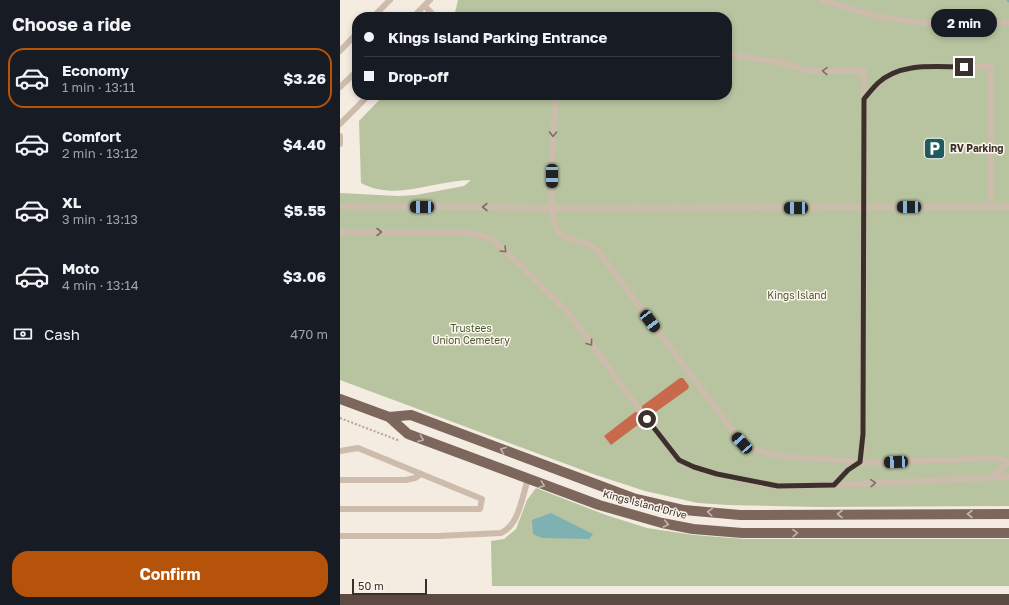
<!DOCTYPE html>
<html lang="en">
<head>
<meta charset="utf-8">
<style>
	body { margin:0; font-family:"Golos Text",sans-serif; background:#242831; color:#f1f3f6; height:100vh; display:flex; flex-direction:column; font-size:15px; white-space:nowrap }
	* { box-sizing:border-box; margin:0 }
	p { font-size:13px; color:#9ea1a6 }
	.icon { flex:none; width:22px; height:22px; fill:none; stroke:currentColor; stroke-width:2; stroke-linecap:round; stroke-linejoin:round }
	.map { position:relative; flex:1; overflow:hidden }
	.drawer { display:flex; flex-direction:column; background:#171b24; width:340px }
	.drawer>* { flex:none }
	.hud { position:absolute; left:12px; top:12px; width:380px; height:88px; border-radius:16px; box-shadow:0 2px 6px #0003; display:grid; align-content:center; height:88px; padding:0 12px; background:#171b24 }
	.scale { position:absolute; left:12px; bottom:10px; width:75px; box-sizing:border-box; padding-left:4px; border:2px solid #3b302b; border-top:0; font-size:11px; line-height:14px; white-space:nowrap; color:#3b302b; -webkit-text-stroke:3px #fbf5ee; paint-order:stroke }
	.end { position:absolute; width:18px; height:18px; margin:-9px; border:5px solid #3b302b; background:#fff; box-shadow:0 0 0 2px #fff }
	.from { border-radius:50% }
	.bubble { position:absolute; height:28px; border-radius:14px; background:#171b24; box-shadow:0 2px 6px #0003; font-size:13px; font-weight:700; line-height:28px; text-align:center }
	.car { position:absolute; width:12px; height:24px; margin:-12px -6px; border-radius:5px; box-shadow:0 0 3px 1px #0007; background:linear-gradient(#222 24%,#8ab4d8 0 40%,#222 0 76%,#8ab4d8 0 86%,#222 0) }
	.hud b { display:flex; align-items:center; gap:14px; height:38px; font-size:15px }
	.hud b+b { border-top:1px solid #363941 }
	.hud i { width:10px; height:10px; background:#f1f3f6 }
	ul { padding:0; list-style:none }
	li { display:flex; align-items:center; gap:12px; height:60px; margin:0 8px 6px; padding:0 4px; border:2px solid transparent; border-radius:16px }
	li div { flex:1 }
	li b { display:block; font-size:15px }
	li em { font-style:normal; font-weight:700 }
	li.current { border-color:#b45309 }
	li>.icon { width:36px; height:36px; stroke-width:1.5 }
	h2 { padding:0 12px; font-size:18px; line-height:48px }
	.pay { display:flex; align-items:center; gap:10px; height:44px; padding:0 12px; font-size:15px }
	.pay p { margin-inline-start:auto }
	.cta { display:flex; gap:8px; margin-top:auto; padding:8px 12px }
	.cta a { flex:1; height:46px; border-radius:16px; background:#b45309; color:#fff; font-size:16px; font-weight:700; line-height:46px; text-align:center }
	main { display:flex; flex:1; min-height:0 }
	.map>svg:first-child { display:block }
	.green { fill:#b8c4a0 }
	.water { fill:#7fb0b2 }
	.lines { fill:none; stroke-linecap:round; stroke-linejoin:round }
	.stream { stroke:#7fb0b2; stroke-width:3 }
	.building { fill:#c8694b }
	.path { stroke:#b9a596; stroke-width:2; stroke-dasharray:2 2; stroke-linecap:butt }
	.service { stroke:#cdbbac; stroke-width:6 }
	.primary { stroke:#7d675c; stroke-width:10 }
	.motorway { stroke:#5c4a42; stroke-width:12 }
	.oneway { stroke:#7d6f65 }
	.oneway2 { stroke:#c2b5ac }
	.route { stroke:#3b302b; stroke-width:5 }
	.labels { text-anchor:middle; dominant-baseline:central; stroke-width:3; stroke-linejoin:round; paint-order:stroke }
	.poi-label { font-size:10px; font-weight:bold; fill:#3b302b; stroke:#fbf5ee; text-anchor:start }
	.park-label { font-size:10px; fill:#4a5a2e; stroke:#fbf5ee }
	.street-label { font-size:10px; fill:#3b302b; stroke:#fbf5ee }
</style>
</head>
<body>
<main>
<section class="drawer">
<h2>Choose a ride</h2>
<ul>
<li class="current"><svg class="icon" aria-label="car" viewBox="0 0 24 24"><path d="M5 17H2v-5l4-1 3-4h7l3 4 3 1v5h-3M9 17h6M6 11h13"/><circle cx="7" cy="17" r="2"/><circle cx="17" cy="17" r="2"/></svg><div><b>Economy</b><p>1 min · 13:11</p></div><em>$3.26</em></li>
<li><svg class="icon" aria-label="car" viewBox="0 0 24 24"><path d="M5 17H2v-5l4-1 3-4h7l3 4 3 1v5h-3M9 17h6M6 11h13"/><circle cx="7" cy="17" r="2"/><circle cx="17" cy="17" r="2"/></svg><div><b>Comfort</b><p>2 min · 13:12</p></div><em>$4.40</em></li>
<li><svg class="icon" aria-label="car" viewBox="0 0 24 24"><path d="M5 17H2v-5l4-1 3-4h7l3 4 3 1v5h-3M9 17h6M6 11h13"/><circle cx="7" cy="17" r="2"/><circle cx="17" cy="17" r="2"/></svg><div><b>XL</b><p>3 min · 13:13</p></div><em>$5.55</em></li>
<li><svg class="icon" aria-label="car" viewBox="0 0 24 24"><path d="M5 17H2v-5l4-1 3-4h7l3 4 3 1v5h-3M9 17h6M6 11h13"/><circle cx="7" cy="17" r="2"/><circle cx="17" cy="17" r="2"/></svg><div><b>Moto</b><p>4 min · 13:14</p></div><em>$3.06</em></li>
</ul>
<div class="pay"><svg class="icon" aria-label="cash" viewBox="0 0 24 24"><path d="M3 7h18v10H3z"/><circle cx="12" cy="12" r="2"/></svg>Cash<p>470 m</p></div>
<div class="cta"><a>Confirm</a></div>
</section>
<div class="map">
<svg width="669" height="605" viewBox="0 0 669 605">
	<rect width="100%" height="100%" fill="#f4ebe1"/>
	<!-- green -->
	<path class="green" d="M 118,0 L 669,0 L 669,506 L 479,507 L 388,505 L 358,503 L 305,491 L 253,474 L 0,380 L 0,193 L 58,196 L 76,195 L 124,186 L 131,180 C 95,180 56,202 21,183 L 19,121 L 44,95 L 387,95 L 387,17 L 114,17 Z
		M 196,488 L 266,515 L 307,528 L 354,535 L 404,539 L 669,539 L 669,586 L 152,586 L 151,541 L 164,539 L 176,529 L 187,500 Z"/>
	<!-- water -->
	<path class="water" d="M 211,513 L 253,534 L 249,539 L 202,538 L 193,534 L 192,520 Z"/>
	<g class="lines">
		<!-- stream -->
		<path class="stream" d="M 668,0 L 669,1"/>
	</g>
	<!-- building -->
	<path class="building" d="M 340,378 L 343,378 L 349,386 L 348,389 L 310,416 L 305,415 L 303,421 L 271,445 L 264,436 L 295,412 L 299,413 L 302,412 L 302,406 Z"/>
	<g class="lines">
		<!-- path -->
		<path class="path" d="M 0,418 L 60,441"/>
		<!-- service -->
		<path class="service" d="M 481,0 L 536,16 L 583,23 L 669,22
			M 85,6 L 95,17
			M 33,17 L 50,0
			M 73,17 L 90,0
			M 0,51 L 17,33
			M 387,54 L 439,62 L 469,71 L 524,71 L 523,447 L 520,462 L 508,469 L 494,485
			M 0,87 L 17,71
			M 216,95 C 214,118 206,216 218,232 C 227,243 244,237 258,251 L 402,443 C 431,463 493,456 528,463 L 657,458 L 669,462
			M 524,99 C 532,90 540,80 551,74 C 577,61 622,67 651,67 L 651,199
			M 0,124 L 29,95
			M 0,136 L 0,144
			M 0,206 L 212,208 L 669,207
			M 0,232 L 125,232 L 143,236 L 155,241 L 227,311 L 299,409
			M 307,419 L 339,460 L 353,467 L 377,474 L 412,482 L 438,486 L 494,485 L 669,477
			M 0,451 L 18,448 L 142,499 L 140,509 L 0,509
			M 652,477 L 669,462
			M 0,480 L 66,480 L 75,478 L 81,474
			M 0,536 L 98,536 L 161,533 C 179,525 182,497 188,479"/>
		<!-- primary -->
		<path class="primary" d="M 0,399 L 49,417 L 68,434 L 259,505 L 322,523 L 353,529 L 402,533 L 669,533
			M 49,417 L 71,415 L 293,498 L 344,510 L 400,515 L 669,514"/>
		<!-- motorway -->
		<path class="motorway" d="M 0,600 L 669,600"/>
	</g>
	<!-- one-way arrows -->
	<defs><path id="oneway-chevron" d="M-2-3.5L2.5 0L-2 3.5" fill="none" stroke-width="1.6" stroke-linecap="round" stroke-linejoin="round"/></defs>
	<g class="oneway">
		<use href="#oneway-chevron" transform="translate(485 71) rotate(-179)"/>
		<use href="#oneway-chevron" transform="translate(213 134) rotate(91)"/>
		<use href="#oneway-chevron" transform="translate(145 207) rotate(-180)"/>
		<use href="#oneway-chevron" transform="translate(39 232)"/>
		<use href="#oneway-chevron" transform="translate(164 250) rotate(45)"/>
		<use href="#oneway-chevron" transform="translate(250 343) rotate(53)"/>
		<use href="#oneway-chevron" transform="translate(533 483) rotate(-3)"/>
	</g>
	<g class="oneway2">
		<use href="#oneway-chevron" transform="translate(81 439) rotate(21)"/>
		<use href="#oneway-chevron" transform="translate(163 450) rotate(-159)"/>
		<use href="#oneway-chevron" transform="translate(202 485) rotate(20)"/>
		<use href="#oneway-chevron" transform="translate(370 512) rotate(-175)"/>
		<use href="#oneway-chevron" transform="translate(500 514) rotate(-180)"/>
		<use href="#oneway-chevron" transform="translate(630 514) rotate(180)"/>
		<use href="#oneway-chevron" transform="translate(326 524) rotate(12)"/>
		<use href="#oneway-chevron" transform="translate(455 533) rotate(-1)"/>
	</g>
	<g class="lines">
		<!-- route -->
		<path class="route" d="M 307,419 L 339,460 L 354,467 L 377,474 L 438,486 L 494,485 L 508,470 L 520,462 L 523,434 L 524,99 C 528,94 533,88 538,83 C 561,62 595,67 624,67"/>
	</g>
	<!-- icons -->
	<defs>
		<symbol id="parking-square" viewBox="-11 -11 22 22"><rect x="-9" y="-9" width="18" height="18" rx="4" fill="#1f5a5e" stroke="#fbf5ee"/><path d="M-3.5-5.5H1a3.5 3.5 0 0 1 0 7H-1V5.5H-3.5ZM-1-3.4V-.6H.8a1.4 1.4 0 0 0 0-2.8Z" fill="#fff"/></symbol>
	</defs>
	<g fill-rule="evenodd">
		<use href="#parking-square" x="582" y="136" width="25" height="25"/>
	</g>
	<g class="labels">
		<!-- poi labels -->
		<g class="poi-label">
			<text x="610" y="148">RV Parking</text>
		</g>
		<!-- park labels -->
		<g class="park-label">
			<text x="457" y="295">Kings Island</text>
			<text x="131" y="328">Trustees<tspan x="131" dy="12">Union Cemetery</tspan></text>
		</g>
		<!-- street labels -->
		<g class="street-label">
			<text transform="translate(305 504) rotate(15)">Kings Island Drive</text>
		</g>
	</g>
</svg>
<div class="scale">50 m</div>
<i class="end from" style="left:307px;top:419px"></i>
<i class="end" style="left:624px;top:67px"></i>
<div class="bubble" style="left:591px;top:9px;width:66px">2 min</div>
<i class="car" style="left:212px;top:176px;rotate:180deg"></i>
<i class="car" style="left:82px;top:207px;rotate:270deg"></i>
<i class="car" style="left:569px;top:207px;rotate:270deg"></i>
<i class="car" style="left:456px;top:208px;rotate:270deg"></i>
<i class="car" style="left:310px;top:321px;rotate:143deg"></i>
<i class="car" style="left:402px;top:443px;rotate:318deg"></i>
<i class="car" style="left:556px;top:462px;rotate:267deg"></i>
<div class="hud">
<b><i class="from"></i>Kings Island Parking Entrance</b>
<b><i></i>Drop-off</b>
</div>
</div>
</main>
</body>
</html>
